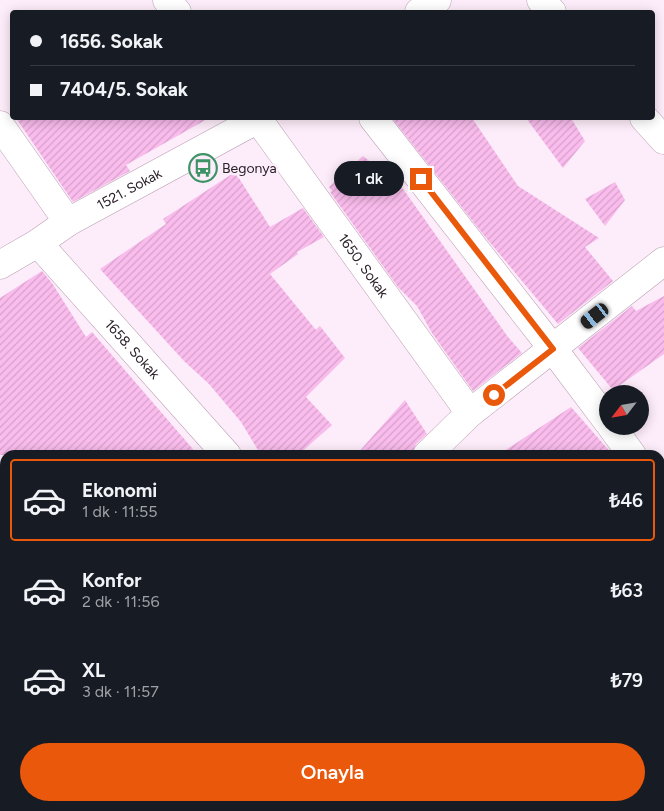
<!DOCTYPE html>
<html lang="tr">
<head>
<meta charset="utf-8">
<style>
	body { margin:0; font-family:Figtree,sans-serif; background:#20242c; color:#f1f3f6; height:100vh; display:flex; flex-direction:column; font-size:19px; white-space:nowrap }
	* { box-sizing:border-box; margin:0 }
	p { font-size:16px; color:#9ea1a6 }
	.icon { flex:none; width:28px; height:28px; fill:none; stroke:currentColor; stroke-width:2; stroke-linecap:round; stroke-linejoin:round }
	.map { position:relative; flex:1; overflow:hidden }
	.side { position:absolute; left:0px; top:450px; width:665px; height:361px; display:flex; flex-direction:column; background:#171b24; border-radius:15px 15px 0 0; box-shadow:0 2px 12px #0003 }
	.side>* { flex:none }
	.top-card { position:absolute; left:10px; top:10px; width:645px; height:110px; border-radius:5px; box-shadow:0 2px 12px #0003; display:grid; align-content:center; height:110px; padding:0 20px; background:#171b24 }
	.needle { width:32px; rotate:239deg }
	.fabs { position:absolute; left:599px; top:385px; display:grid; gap:10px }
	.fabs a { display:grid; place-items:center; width:50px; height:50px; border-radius:50%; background:#171b24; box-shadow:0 2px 12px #0003; font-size:25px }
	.end { position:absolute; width:22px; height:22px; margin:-11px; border:6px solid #ea580c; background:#fff; box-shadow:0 0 0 2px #fff }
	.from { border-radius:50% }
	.bubble { position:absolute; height:35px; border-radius:18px; background:#171b24; box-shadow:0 2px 12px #0003; font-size:16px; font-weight:600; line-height:35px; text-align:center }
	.car { position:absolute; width:15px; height:30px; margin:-15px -8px; border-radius:6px; box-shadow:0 0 4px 1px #0007; background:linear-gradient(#222 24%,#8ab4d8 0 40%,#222 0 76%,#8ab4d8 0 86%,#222 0) }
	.top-card b { display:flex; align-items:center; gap:18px; height:48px; font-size:19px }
	.top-card b+b { border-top:1px solid #363941 }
	.top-card i { width:12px; height:12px; background:#f1f3f6 }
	ul { padding:9px 0 0; list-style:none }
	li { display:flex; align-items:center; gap:15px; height:82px; margin:0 10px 8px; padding:0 10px; border:2px solid transparent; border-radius:5px }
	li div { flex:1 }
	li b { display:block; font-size:19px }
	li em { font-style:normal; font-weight:600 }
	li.current { border-color:#ea580c }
	li>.icon { width:45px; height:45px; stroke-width:1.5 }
	.cta { display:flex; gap:10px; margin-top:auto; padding:10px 20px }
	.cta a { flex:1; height:58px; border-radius:30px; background:#ea580c; color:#fff; font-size:20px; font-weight:600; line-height:58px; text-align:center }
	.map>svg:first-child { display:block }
	.building { fill:url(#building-hatch) }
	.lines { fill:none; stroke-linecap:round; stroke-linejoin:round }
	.street-casing { stroke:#baa1b4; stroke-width:29 }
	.street { stroke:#fff; stroke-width:28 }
	.route { stroke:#ea580c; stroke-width:6 }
	.labels { text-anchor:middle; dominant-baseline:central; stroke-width:5; stroke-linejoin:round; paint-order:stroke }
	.poi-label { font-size:14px; fill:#2a2028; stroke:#fdecf9; text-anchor:start }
	.street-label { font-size:14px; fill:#2a2028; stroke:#fdecf9 }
</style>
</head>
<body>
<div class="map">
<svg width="664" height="811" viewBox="0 0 664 811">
	<defs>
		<pattern id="building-hatch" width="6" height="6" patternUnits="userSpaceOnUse" patternTransform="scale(1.25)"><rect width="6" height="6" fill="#fabced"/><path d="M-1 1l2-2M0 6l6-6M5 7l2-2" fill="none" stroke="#d6a1cb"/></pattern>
	</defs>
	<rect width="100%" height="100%" fill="#fdecf9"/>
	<!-- building -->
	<path class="building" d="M 16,118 L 209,118 L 126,165 L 130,171 L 73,202 Z
		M 392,118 L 472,118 L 518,186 L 599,238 L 585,247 L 613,281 L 558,324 L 482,233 Z
		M 526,118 L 571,118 L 585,141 L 563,168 Z
		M 363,156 L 401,186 L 508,337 L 522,353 L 473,391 L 432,333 L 417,306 L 398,287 L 330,192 L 332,191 L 329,187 Z
		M 235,172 L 270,227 L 303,208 L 324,237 L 297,252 L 298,254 L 270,274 L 316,330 L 320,326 L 345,358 L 306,397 L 332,425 L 298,455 L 261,455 L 241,422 L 209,384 L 184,361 L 100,269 L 166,224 L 163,219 Z
		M 615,182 L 625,200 L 605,226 L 585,199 Z
		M 42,271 L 52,283 L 86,337 L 92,332 L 198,455 L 0,455 L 0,298 Z
		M 664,296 L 664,354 L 613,390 L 578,348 L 632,306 L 636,311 Z
		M 405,400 L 427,434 L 416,444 L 412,454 L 356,455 Z
		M 571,407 L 613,455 L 498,455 Z"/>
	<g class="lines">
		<defs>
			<g id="street">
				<path d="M 167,0 L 177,12"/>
				<path d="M 541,0 L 552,12"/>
				<path d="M 419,12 L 437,0"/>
				<path id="s1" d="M 257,118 L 470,413"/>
				<path d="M 373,118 L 553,349 L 608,422"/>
				<path d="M 644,118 L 664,140"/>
				<path d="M 0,125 L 68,222"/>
				<path id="s2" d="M 38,243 L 227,455"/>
				<path id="s3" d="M 0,265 L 38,243 L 68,222 L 260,118"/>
				<path d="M 611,426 L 632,455"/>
				<path d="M 427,455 L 470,413 L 664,261"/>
				<path d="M 660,492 L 664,498"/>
				<path d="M 0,494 L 5,500"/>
				<path d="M 0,787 L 5,793"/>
				<path d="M 225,806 L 228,811"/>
				<path d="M 419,806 L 422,811"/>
				<path d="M 643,806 L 647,811"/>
			</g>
		</defs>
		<!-- street casing -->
		<use href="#street" class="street-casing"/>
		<!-- street -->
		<use href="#street" class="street"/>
	</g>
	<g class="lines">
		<!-- route -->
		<path class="route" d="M 421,179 L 553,349 L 494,395"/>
	</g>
	<!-- icons -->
	<defs>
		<symbol id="bus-ring" viewBox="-11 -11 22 22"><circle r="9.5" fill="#fdecf9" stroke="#3e9366" stroke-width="1.5"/><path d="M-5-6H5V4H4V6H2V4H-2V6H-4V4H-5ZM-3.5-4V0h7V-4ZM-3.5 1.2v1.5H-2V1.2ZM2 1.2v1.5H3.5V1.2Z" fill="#3e9366"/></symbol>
	</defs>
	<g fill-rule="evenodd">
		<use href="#bus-ring" x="187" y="152" width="32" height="32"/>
	</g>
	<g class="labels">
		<!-- poi labels -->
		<g class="poi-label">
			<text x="222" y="168">Begonya</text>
		</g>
		<!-- street labels -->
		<g class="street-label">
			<text stroke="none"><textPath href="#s3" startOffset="150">1521. Sokak</textPath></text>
			<text stroke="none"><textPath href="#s1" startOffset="182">1650. Sokak</textPath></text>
			<text stroke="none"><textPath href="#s2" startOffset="142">1658. Sokak</textPath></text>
		</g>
	</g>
</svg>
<div class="fabs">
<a><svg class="needle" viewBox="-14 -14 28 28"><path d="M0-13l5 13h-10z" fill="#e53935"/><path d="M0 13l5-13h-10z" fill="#9ea1a6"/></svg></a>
</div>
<i class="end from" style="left:494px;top:395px"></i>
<i class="end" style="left:421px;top:179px"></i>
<div class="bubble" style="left:334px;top:161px;width:70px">1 dk</div>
<i class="car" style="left:595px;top:316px;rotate:232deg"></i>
<div class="top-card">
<b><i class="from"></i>1656. Sokak</b>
<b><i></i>7404/5. Sokak</b>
</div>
<section class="side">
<ul>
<li class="current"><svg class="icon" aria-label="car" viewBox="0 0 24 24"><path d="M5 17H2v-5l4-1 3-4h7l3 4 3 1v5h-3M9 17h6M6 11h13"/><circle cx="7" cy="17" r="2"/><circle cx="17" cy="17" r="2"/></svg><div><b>Ekonomi</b><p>1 dk · 11:55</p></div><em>₺46</em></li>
<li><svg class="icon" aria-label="car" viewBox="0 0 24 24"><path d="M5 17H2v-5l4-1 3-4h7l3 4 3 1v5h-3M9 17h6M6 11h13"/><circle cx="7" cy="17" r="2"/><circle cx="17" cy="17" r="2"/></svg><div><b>Konfor</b><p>2 dk · 11:56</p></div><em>₺63</em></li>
<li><svg class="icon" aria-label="car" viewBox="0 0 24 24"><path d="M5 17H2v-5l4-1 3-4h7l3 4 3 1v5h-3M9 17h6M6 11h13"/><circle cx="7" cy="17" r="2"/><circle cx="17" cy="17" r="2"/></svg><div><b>XL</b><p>3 dk · 11:57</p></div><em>₺79</em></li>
</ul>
<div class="cta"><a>Onayla</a></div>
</section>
</div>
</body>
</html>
